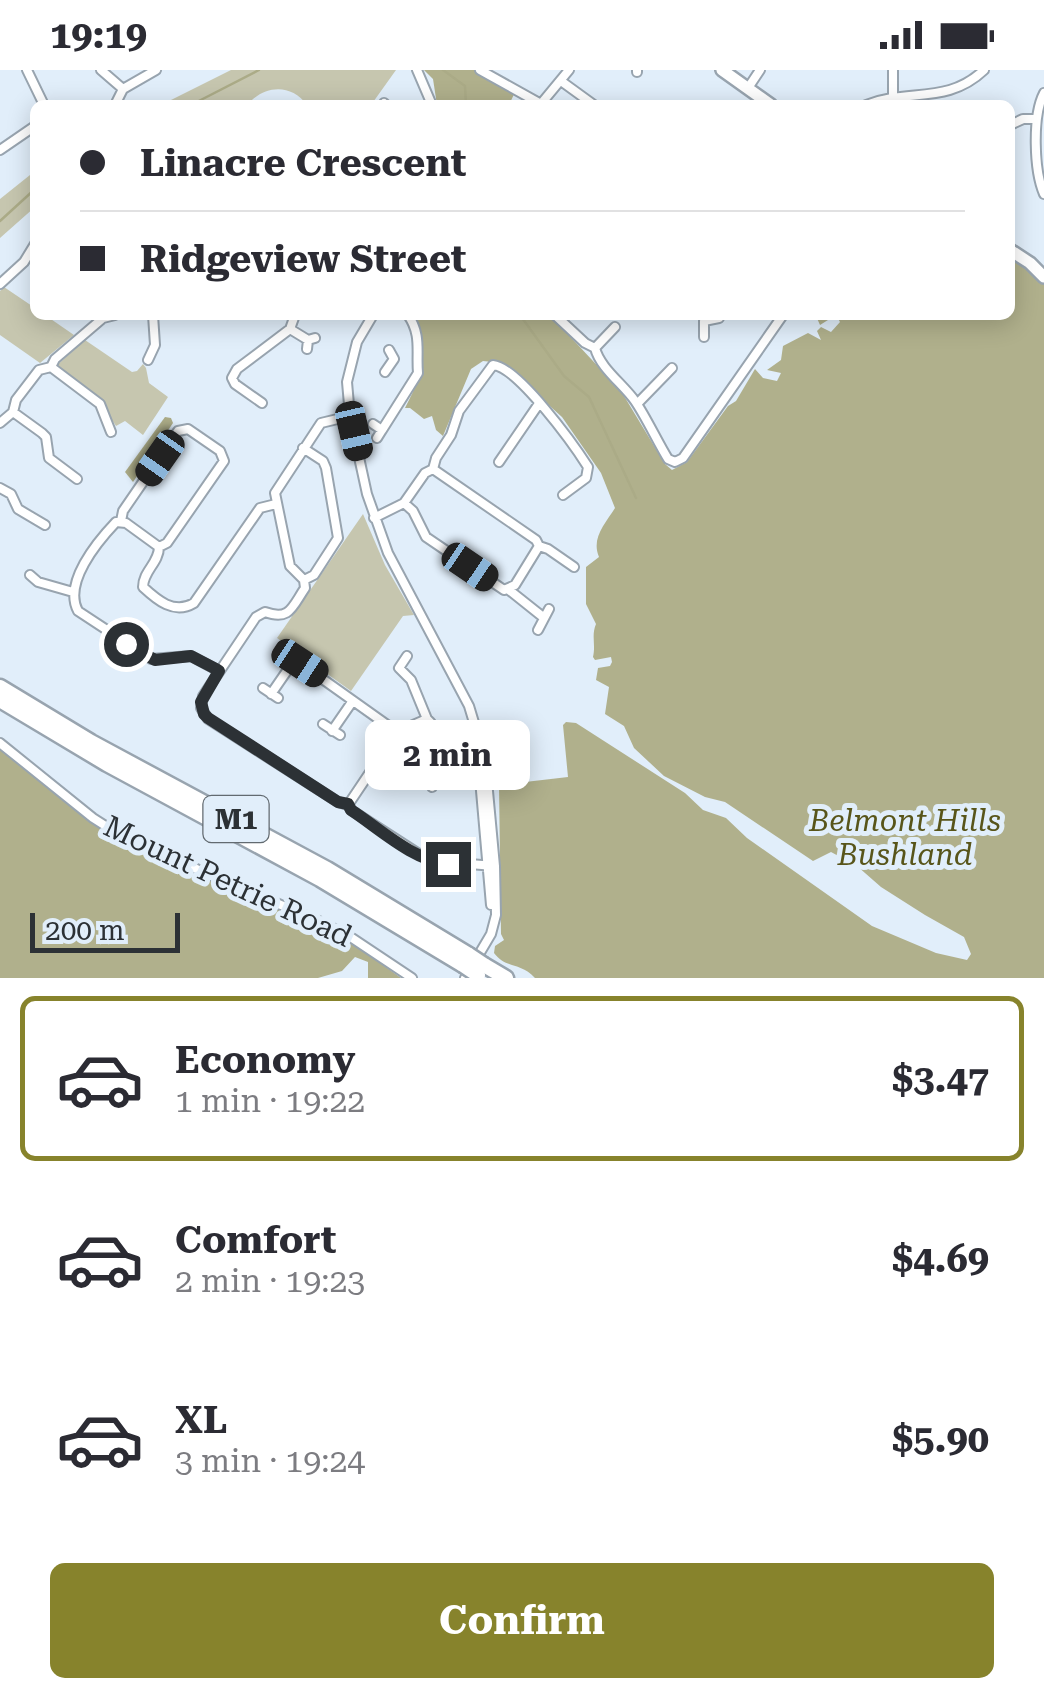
<!DOCTYPE html>
<html lang="en">
<head>
<meta charset="utf-8">
<style>
	body { margin:0; font-family:"Roboto Serif",serif; background:#f2f2f3; color:#2b2b33; height:100vh; display:flex; flex-direction:column; font-size:38px; white-space:nowrap }
	* { box-sizing:border-box; margin:0 }
	p { font-size:32px; color:#7c7c81 }
	.icon { flex:none; width:55px; height:55px; fill:none; stroke:currentColor; stroke-width:2; stroke-linecap:round; stroke-linejoin:round }
	.map { position:relative; height:908px; overflow:hidden }
	.details { display:flex; flex-direction:column; background:#fff; flex:1 }
	.details>* { flex:none }
	.hud { position:absolute; left:30px; top:30px; width:985px; height:220px; border-radius:15px; box-shadow:0 5px 25px #0003; display:grid; align-content:center; height:220px; padding:0 50px; background:#fff }
	.scale { position:absolute; left:30px; bottom:25px; width:150px; box-sizing:border-box; padding-left:10px; border:5px solid #2c3135; border-top:0; font-size:28px; line-height:35px; white-space:nowrap; color:#2c3135; -webkit-text-stroke:8px #e1eefa; paint-order:stroke }
	.end { position:absolute; width:45px; height:45px; margin:-22px; border:12px solid #2c3135; background:#fff; box-shadow:0 0 0 5px #fff }
	.from { border-radius:50% }
	.bubble { position:absolute; height:70px; border-radius:15px; background:#fff; box-shadow:0 5px 25px #0003; font-size:32px; font-weight:700; line-height:70px; text-align:center }
	.car { position:absolute; width:30px; height:60px; margin:-30px -15px; border-radius:12px; box-shadow:0 0 8px 2px #0007; background:linear-gradient(#222 24%,#8ab4d8 0 40%,#222 0 76%,#8ab4d8 0 86%,#222 0) }
	.hud b { display:flex; align-items:center; gap:35px; height:95px; font-size:38px }
	.hud b+b { border-top:2px solid #e1e1e2 }
	.hud i { width:25px; height:25px; background:#2b2b33 }
	ul { padding:18px 0 0; list-style:none }
	li { display:flex; align-items:center; gap:30px; height:165px; margin:0 20px 15px; padding:0 30px; border:5px solid transparent; border-radius:15px }
	li div { flex:1 }
	li b { display:block; font-size:38px }
	li em { font-style:normal; font-weight:700 }
	li.selected { border-color:#87832c }
	li>.icon { width:90px; height:90px; stroke-width:1.5 }
	.action { display:flex; gap:20px; margin-top:auto; padding:20px 50px }
	.action a { flex:1; height:115px; border-radius:15px; background:#87832c; color:#fff; font-size:40px; font-weight:700; line-height:115px; text-align:center }
	.status { display:flex; justify-content:space-between; align-items:center; height:70px; padding:0 50px; background:#fff; direction:ltr }
	.status svg { height:28px; fill:currentColor }
	.map>svg:first-child { display:block }
	.green { fill:#c6c6af }
	.forest { fill:#b0b08c }
	.water { fill:#abab87 }
	.lines { fill:none; stroke-linecap:round; stroke-linejoin:round }
	.stream { stroke:#abab87; stroke-width:2.5 }
	.minor-casing { stroke:#98a4af; stroke-width:12 }
	.major-casing { stroke:#98a4af; stroke-width:16 }
	.highway-casing { stroke:#98a4af; stroke-width:19 }
	.minor { stroke:#fff; stroke-width:8 }
	.major { stroke:#fff; stroke-width:11 }
	.highway { stroke:#fff; stroke-width:14 }
	.highway-bridge-casing { stroke:#98a4af; stroke-width:19; stroke-linecap:butt }
	.highway-bridge { stroke:#fff; stroke-width:14 }
	.route { stroke:#2c3135; stroke-width:12 }
	.labels { text-anchor:middle; dominant-baseline:central; stroke-width:10; stroke-linejoin:round; paint-order:stroke }
	.shield { fill:#e1eefa; stroke:#626a70; stroke-width:2.5 }
	.shield-label { font-size:28px; font-weight:bold; fill:#2c3135 }
	.park-label { font-size:30px; font-style:italic; fill:#58551a; stroke:#e1eefa }
	.street-label { font-size:30px; fill:#2c3135; stroke:#e1eefa }
</style>
</head>
<body>
<div class="status"><b>19:19</b><svg viewBox="0 0 49 12"><path d="M0 12V9h3v3zM5 12V6h3v6zM10 12V3h3v9zM15 12V0h3v12zM26 1h20v11H26zM47 4h2v5h-2z"/></svg></div>
<div class="map">
<svg width="1044" height="908" viewBox="0 0 1044 908">
	<rect width="100%" height="100%" fill="#e1eefa"/>
	<!-- green -->
	<path class="green" d="M 231,0 L 396,0 L 371,35 L 307,35 C 291,13 264,15 247,35 L 161,35 Z
		M 35,101 L 35,137 L 0,168 L 0,129 Z
		M 4,217 L 35,238 L 35,245 L 45,245 L 74,265 L 40,293 L 0,265 L 0,221 Z
		M 85,270 L 132,302 L 137,301 L 143,294 L 146,298 L 149,313 L 168,327 L 143,365 L 125,351 L 116,356 L 97,327 L 56,296 Z
		M 363,444 L 385,495 L 414,545 L 403,546 L 351,621 L 277,568 Z"/>
	<!-- forest -->
	<path class="forest" d="M 424,0 L 475,0 L 515,22 L 509,35 L 437,35 L 433,9 Z
		M 1010,184 L 1044,213 L 1044,908 L 535,908 C 520,892 506,899 494,883 L 495,876 L 504,870 L 501,864 L 499,715 L 568,707 L 563,655 L 566,652 L 576,653 L 685,723 L 703,740 L 726,748 L 747,768 L 872,856 L 936,883 L 967,890 L 971,884 L 964,867 L 925,845 L 881,817 L 857,796 L 831,782 L 813,791 L 725,732 L 705,727 L 664,706 L 634,678 L 624,656 L 605,644 L 609,617 L 596,610 L 598,598 L 610,596 L 612,592 L 611,587 L 595,590 L 593,587 C 596,574 591,566 596,554 L 586,534 L 586,497 L 599,487 C 591,468 605,454 615,438 L 601,403 L 562,347 L 502,293 L 483,291 L 471,299 L 443,366 L 436,360 L 432,346 L 424,349 L 410,338 L 405,338 C 423,303 430,285 412,245 L 550,245 L 621,321 L 665,394 L 672,400 L 687,392 L 728,336 L 736,331 L 755,299 L 763,308 L 777,311 L 781,303 L 767,300 L 781,290 L 783,276 L 808,263 L 821,270 L 817,261 L 821,257 L 831,262 L 840,252 L 836,245 L 820,255 L 816,246 L 818,245 L 1010,245 Z
		M 0,677 L 109,764 L 169,795 L 252,825 L 344,867 L 401,908 L 368,908 L 368,892 L 355,887 L 342,901 L 318,908 L 0,908 Z"/>
	<!-- water -->
	<path class="water" d="M 165,347 L 171,348 L 173,353 L 133,412 L 125,402 Z"/>
	<g class="lines">
		<!-- stream -->
		<path class="stream" d="M 443,0 L 465,16 L 466,35
			M 191,35 L 259,0
			M 0,151 L 35,119
			M 520,245 L 564,306 L 589,327 L 636,428"/>
		<defs>
			<path id="minor" d="M 27,0 L 44,35
				M 101,0 L 123,19
				M 417,0 L 432,35
				M 480,0 L 541,34
				M 637,0 L 637,2
				M 893,0 L 893,27
				M 561,11 L 594,35
				M 748,18 L 760,0
				M 1044,23 C 1032,46 1034,101 1044,124
				M 384,33 L 386,35
				M 115,35 L 123,19 L 156,0
				M 540,35 L 569,0
				M 866,35 C 909,18 947,35 984,0
				M 1010,55 L 1023,49 L 1036,49
				M 0,80 L 35,56
				M 0,214 L 24,192 L 35,174
				M 373,245 L 357,272 L 347,312 L 350,346 L 367,424 L 388,483 L 469,636 L 485,689 L 495,796 L 496,845 L 491,864 L 465,908
				M 555,245 L 585,273 L 595,278 C 600,298 623,314 635,331 C 646,347 657,371 668,389 L 675,392 L 683,388 L 783,245
				M 290,259 L 308,270
				M 704,267 L 704,251 L 719,248
				M 595,278 L 615,257
				M 307,279 L 308,270 L 315,268
				M 148,290 L 155,275 L 153,245
				M 51,297 L 100,334 L 111,362
				M 385,302 L 394,289 L 389,280
				M 262,333 L 235,314 L 232,308 L 237,299 L 290,259 L 295,245
				M 637,334 L 672,298
				M 13,342 L 42,363 L 46,367 L 49,388 L 77,409
				M 350,346 L 321,353 L 275,423 L 290,496 L 304,510 L 305,518 C 292,537 290,551 265,542 L 256,547 L 203,626 L 201,638 L 208,649 L 338,732 L 348,735 L 351,740 L 430,791 L 495,796
				M 0,353 L 13,342 L 16,330 L 39,300 L 51,297 L 55,289 L 103,248 L 115,245
				M 373,354 L 382,360 L 377,368
				M 382,360 L 418,303 C 416,282 422,265 408,245
				M 303,378 L 323,391 L 326,398 L 338,468 L 314,505 L 304,510
				M 499,392 L 538,335
				M 433,399 L 536,470 L 539,476 L 548,479 L 574,497
				M 0,418 L 11,424 L 18,439 L 45,455
				M 404,433 L 413,441 L 426,467 L 504,520 L 515,515 L 539,476
				M 374,448 L 404,433 L 425,403 L 433,399 L 436,388 L 451,365 L 459,341 L 493,295 C 518,297 574,375 588,397 L 586,408 L 563,425
				M 121,451 L 123,441 L 178,361 L 188,359 L 220,381 L 224,391 L 167,473 L 159,477
				M 159,477 L 126,453 L 116,452 C 97,472 63,513 78,541 L 151,589 L 191,586 L 219,601
				M 159,477 C 159,493 143,501 143,517 C 157,530 174,545 194,533 L 260,438 L 276,434
				M 30,505 L 38,512 L 73,522
				M 509,520 L 543,547
				M 538,560 L 549,539
				M 407,586 L 399,598 L 411,610 L 427,649
				M 263,618 L 278,628
				M 271,624 L 291,595 L 300,593 L 397,662
				M 323,654 L 340,665
				M 332,661 L 352,632
				M 0,673 L 93,748 L 126,769 L 321,852 L 352,868 L 412,908
				M 477,675 L 491,835
				M 348,735 L 397,662 L 427,649 C 449,669 442,694 432,717"/>
			<path id="major" d="M 722,0 L 771,35
				M 1010,180 L 1030,193 L 1044,207"/>
			<path id="highway" d="M 0,617 L 91,672 L 327,799 L 469,885
				M 0,630 L 107,694 L 320,809 L 463,895
				M 484,895 L 506,908"/>
		</defs>
		<!-- minor casing -->
		<use href="#minor" class="minor-casing"/>
		<!-- major casing -->
		<use href="#major" class="major-casing"/>
		<!-- highway casing -->
		<use href="#highway" class="highway-casing"/>
		<!-- minor -->
		<use href="#minor" class="minor"/>
		<!-- major -->
		<use href="#major" class="major"/>
		<!-- highway -->
		<use href="#highway" class="highway"/>
		<defs>
			<path id="highway-bridge" d="M 469,885 L 484,895
				M 463,895 L 478,905"/>
		</defs>
		<!-- highway-bridge casing -->
		<use href="#highway-bridge" class="highway-bridge-casing"/>
		<!-- highway-bridge -->
		<use href="#highway-bridge" class="highway-bridge"/>
	</g>
	<g class="lines">
		<!-- route -->
		<path class="route" d="M 126,574 L 155,590 L 191,586 L 216,599 L 219,601 L 201,632 L 204,644 L 208,648 L 338,732 L 348,734 L 351,740 C 380,759 414,791 448,794"/>
	</g>
	<g class="labels">
		<!-- shield labels -->
		<rect class="shield" x="203.5" y="726" width="65" height="46" rx="8"/>
		<g class="shield-label">
			<text x="236" y="749">M1</text>
		</g>
		<!-- park labels -->
		<g class="park-label">
			<text x="905" y="750">Belmont Hills<tspan x="905" dy="34">Bushland</tspan></text>
		</g>
		<!-- street labels -->
		<g class="street-label">
			<text transform="translate(228 811) rotate(25)">Mount Petrie Road</text>
		</g>
	</g>
</svg>
<div class="scale">200 m</div>
<i class="end from" style="left:126px;top:574px"></i>
<i class="end" style="left:448px;top:794px"></i>
<div class="bubble" style="left:365px;top:650px;width:165px">2 min</div>
<i class="car" style="left:354px;top:361px;rotate:167deg"></i>
<i class="car" style="left:160px;top:388px;rotate:215deg"></i>
<i class="car" style="left:470px;top:497px;rotate:124deg"></i>
<i class="car" style="left:300px;top:593px;rotate:123deg"></i>
<div class="hud">
<b><i class="from"></i>Linacre Crescent</b>
<b><i></i>Ridgeview Street</b>
</div>
</div>
<section class="details">
<ul>
<li class="selected"><svg class="icon" aria-label="car" viewBox="0 0 24 24"><path d="M5 17H2v-5l4-1 3-4h7l3 4 3 1v5h-3M9 17h6M6 11h13"/><circle cx="7" cy="17" r="2"/><circle cx="17" cy="17" r="2"/></svg><div><b>Economy</b><p>1 min · 19:22</p></div><em>$3.47</em></li>
<li><svg class="icon" aria-label="car" viewBox="0 0 24 24"><path d="M5 17H2v-5l4-1 3-4h7l3 4 3 1v5h-3M9 17h6M6 11h13"/><circle cx="7" cy="17" r="2"/><circle cx="17" cy="17" r="2"/></svg><div><b>Comfort</b><p>2 min · 19:23</p></div><em>$4.69</em></li>
<li><svg class="icon" aria-label="car" viewBox="0 0 24 24"><path d="M5 17H2v-5l4-1 3-4h7l3 4 3 1v5h-3M9 17h6M6 11h13"/><circle cx="7" cy="17" r="2"/><circle cx="17" cy="17" r="2"/></svg><div><b>XL</b><p>3 min · 19:24</p></div><em>$5.90</em></li>
</ul>
<div class="action"><a>Confirm</a></div>
</section>
</body>
</html>
